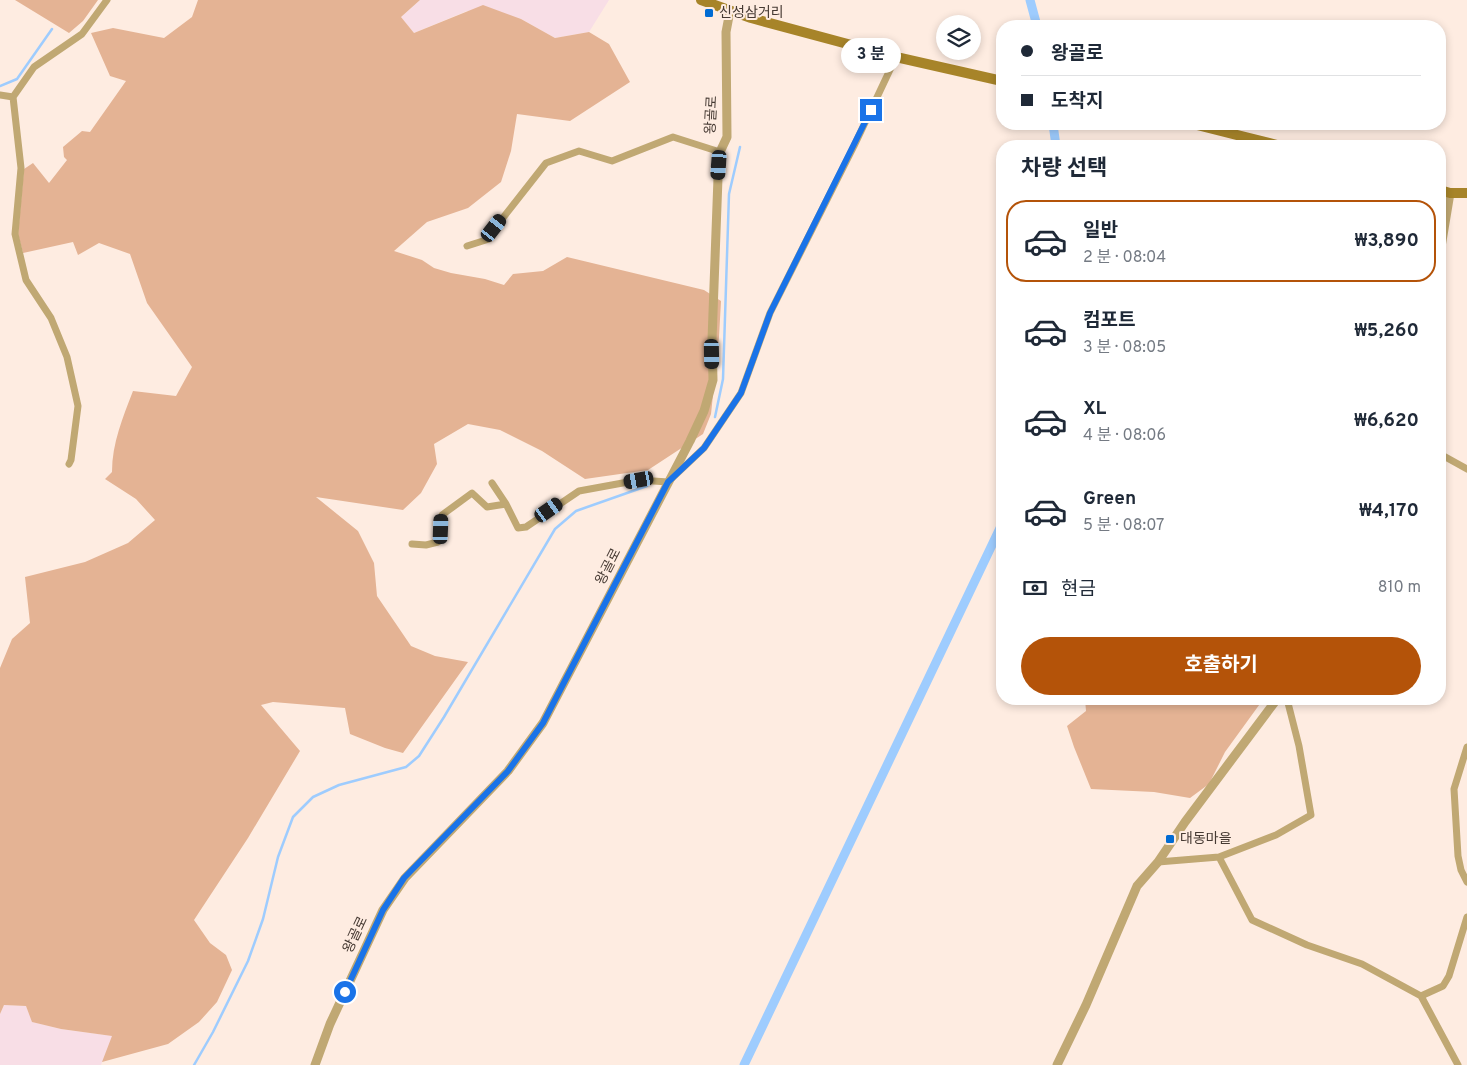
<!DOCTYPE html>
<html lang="ko">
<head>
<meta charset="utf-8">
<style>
	body { margin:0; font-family:Overpass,"Noto Sans KR",sans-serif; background:#f6f6f7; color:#1f2937; height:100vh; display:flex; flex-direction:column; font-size:19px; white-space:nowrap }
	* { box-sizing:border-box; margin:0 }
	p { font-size:16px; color:#747a83 }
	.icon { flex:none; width:28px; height:28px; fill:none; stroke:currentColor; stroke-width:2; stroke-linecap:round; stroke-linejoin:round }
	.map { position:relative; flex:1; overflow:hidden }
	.sheet { position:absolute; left:996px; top:140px; width:450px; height:565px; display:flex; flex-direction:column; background:#fff; border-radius:20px; box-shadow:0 2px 8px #0003 }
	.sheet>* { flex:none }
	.hud { position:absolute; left:996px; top:20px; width:450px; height:110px; border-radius:20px; box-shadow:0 2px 8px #0003; display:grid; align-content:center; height:110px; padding:0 25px; background:#fff }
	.buttons { position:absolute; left:936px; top:15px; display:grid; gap:10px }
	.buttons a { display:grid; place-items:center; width:45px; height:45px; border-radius:50%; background:#fff; box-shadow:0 2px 8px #0003; font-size:25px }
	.end { position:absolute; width:22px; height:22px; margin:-11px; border:6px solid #1a73e8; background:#fff; box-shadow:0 0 0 2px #fff }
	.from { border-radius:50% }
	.bubble { position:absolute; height:35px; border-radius:18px; background:#fff; box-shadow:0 2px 8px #0003; font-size:16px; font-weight:700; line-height:35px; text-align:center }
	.car { position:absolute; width:15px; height:30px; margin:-15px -8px; border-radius:6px; box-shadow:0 0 4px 1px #0007; background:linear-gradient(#222 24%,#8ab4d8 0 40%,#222 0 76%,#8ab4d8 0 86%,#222 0) }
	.hud b { display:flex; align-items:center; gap:18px; height:48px; font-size:19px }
	.hud b+b { border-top:1px solid #e0e1e3 }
	.hud i { width:12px; height:12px; background:#1f2937 }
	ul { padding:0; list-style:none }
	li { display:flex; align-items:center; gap:15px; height:82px; margin:0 10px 8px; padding:0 15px; border:2px solid transparent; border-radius:20px }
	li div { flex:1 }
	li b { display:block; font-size:19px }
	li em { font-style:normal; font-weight:700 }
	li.current { border-color:#b45309 }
	li>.icon { width:45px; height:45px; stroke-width:1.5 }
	h2 { padding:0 25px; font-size:22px; line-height:60px }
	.pay { display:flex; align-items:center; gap:12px; height:55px; padding:0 25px; font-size:19px }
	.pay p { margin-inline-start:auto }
	.cta { display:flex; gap:10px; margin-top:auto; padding:10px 25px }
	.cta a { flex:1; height:58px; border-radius:30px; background:#b45309; color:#fff; font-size:20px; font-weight:700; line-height:58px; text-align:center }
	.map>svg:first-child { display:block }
	.industrial { fill:#f8dee6 }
	.green { fill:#e4b394 }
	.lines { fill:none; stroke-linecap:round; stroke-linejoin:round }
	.stream { stroke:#9eccfe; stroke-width:2.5 }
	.canal { stroke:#9eccfe; stroke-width:9 }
	.minor { stroke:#c0a873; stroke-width:7 }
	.tertiary { stroke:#c0a873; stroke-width:9 }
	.secondary { stroke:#a78429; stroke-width:10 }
	.route { stroke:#1a73e8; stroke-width:6 }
	.poi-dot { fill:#006bd3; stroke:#feece1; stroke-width:2 }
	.labels { text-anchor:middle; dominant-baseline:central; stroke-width:4; stroke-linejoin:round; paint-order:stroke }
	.poi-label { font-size:14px; fill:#463a33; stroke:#feece1; text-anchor:start }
	.street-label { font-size:14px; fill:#463a33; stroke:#feece1 }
</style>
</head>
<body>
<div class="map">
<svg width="1467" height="1065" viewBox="0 0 1467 1065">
	<rect width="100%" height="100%" fill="#feece1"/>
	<!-- industrial -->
	<path class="industrial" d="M 420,0 L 609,0 L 589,32 L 555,38 L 521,19 L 467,11 L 414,33 L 401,17 Z
		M 4,1005 L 26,1006 L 33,1022 L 61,1029 L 113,1036 L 101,1065 L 0,1065 L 0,1014 Z"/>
	<!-- green -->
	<path class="green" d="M 15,0 L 98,0 L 83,21 L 69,33 Z
		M 198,0 L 420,0 L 401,17 L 414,33 L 483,5 L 521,19 L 555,38 L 589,32 L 609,44 L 630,82 L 570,121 L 517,114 L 511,151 L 501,182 L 468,208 L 427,222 L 394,251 L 422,260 L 434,268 L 451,273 L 485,279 L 504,285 L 513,274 L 543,271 L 567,257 L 704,290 L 721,301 L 719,337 L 711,414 L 703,434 L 648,470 L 585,479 L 542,451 L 500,430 L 468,424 L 434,444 L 437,464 L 421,493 L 403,510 L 316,497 L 358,531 L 374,563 L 377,596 L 411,646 L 435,656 L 468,662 L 403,753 L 385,748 L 350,734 L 345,708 L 273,702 L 261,705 L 300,751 L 248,838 L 194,920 L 210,943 L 226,955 L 232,970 L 217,1002 L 199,1022 L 168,1044 L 102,1062 L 112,1036 L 61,1029 L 32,1022 L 26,1006 L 4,1005 L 0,1014 L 0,668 L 12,639 L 30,623 L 25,577 L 85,562 L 128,543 L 155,520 L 136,499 L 105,479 L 112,472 C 112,443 123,417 133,391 L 176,396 L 192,367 L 147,303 L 130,254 L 99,243 L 78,255 L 73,242 L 23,253 L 18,234 L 24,169 L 33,163 L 49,183 L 67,160 L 64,157 L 63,147 L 82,131 L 90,132 L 126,81 L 110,76 L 91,33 L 113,28 L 164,38 L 192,17 Z
		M 1085,699 L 1257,699 L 1262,701 L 1225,752 L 1209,784 L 1190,798 L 1154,792 L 1091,789 L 1074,747 L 1067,726 L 1086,711 Z"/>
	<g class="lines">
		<!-- stream -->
		<path class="stream" d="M 0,86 L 17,79 L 52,29
			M 715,417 L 723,379 L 729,194 L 740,147
			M 194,1065 L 213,1032 L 248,961 L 263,919 L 278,857 L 293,817 L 313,797 L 339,785 L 406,767 L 419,756 L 444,717 L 555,529 L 576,511 L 647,486"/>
		<!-- canal -->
		<path class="canal" d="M 1030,0 L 1037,26
			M 1053,124 L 1056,146
			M 744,1065 L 1002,524"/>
		<!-- minor -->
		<path class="minor" d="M 0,95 L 13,97
			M 467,246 L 489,239 L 495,228 L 546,163 L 579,151 L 612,161 L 673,137 L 720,152
			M 1440,454 L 1467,469
			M 69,464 L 71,460 L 78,406 L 67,357 L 51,318 L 26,280 L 15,234 L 21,168 L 13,97 L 34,67 L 82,34 L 107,0
			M 492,483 L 506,504
			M 412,544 L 426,545 L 438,542 L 442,515 L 472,493 L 487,507 L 506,504 L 518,528 L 526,527 L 579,491 L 639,480 L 668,482 L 704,448 L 741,393 L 770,313 L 854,146 L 896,57
			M 1467,747 L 1454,789 L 1458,856 L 1461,870 L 1467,882
			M 1219,857 L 1252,920 L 1307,945 L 1362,964 L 1421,996 L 1443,986 L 1449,976 L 1467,917
			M 1158,862 L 1219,857 L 1276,835 L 1311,815 L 1299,746 L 1287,699
			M 1421,996 L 1458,1065"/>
		<!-- tertiary -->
		<path class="tertiary" d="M 1440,253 L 1450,193
			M 315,1065 L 330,1024 L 383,910 L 405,878 L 508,771 L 543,723 L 690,441 L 704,411 L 713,380 L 712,340 L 718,178 L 720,152 L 727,137 L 726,32 L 730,11
			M 1057,1065 L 1086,1005 L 1137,886 L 1158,862 L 1185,822 L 1277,699"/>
		<!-- secondary -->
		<path class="secondary" d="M 701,0 L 751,18 L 896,57 L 1002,81
			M 1193,124 L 1281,146
			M 1440,190 L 1450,193 L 1467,193"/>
	</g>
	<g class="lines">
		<!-- route -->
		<path class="route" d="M 345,992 L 383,910 L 404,878 L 508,771 L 543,723 L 668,482 L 704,448 L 741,393 L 770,313 L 871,110"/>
	</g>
	<!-- markers -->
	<g class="poi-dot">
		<rect x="704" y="8" width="10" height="10" rx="2.5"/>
		<rect x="1165" y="834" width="10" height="10" rx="2.5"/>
	</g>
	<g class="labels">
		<!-- poi labels -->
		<g class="poi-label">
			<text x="719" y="13">신성삼거리</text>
			<text x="1180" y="839">대동마을</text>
		</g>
		<!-- street labels -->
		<g class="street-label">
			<text transform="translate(712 115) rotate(-87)">왕골로</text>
			<text transform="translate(609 567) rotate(-63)">왕골로</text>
			<text transform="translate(356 935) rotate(-65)">왕골로</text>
		</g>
	</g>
</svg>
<div class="buttons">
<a><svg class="icon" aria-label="layers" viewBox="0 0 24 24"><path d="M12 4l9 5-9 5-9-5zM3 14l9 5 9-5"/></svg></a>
</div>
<i class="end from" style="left:345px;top:992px"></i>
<i class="end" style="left:871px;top:110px"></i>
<div class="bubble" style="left:841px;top:38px;width:60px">3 분</div>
<i class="car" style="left:719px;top:165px;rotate:184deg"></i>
<i class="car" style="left:494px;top:228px;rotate:38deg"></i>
<i class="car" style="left:712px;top:354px;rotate:179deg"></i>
<i class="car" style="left:639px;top:480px;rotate:260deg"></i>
<i class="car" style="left:549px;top:510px;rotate:55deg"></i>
<i class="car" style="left:441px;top:529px;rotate:2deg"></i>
<div class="hud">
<b><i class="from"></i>왕골로</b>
<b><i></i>도착지</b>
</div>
<section class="sheet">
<h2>차량 선택</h2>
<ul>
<li class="current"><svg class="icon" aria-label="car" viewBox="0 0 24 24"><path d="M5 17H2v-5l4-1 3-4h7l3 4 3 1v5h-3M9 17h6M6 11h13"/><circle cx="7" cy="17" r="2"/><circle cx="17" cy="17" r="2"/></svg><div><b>일반</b><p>2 분 · 08:04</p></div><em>₩3,890</em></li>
<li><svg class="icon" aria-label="car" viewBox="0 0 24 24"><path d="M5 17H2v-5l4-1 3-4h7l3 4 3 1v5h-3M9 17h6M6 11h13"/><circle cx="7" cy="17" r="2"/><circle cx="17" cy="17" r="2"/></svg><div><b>컴포트</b><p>3 분 · 08:05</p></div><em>₩5,260</em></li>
<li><svg class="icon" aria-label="car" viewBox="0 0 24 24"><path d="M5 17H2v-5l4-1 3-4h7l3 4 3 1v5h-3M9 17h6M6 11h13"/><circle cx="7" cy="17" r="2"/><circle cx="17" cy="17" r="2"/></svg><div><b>XL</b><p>4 분 · 08:06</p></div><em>₩6,620</em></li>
<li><svg class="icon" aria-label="car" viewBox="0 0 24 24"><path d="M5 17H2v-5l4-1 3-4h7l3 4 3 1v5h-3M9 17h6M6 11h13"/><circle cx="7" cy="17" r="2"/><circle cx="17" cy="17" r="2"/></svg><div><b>Green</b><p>5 분 · 08:07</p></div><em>₩4,170</em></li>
</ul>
<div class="pay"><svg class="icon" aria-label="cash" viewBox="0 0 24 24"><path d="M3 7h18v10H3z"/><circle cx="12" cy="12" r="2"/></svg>현금<p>810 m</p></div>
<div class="cta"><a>호출하기</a></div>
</section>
</div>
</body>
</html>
